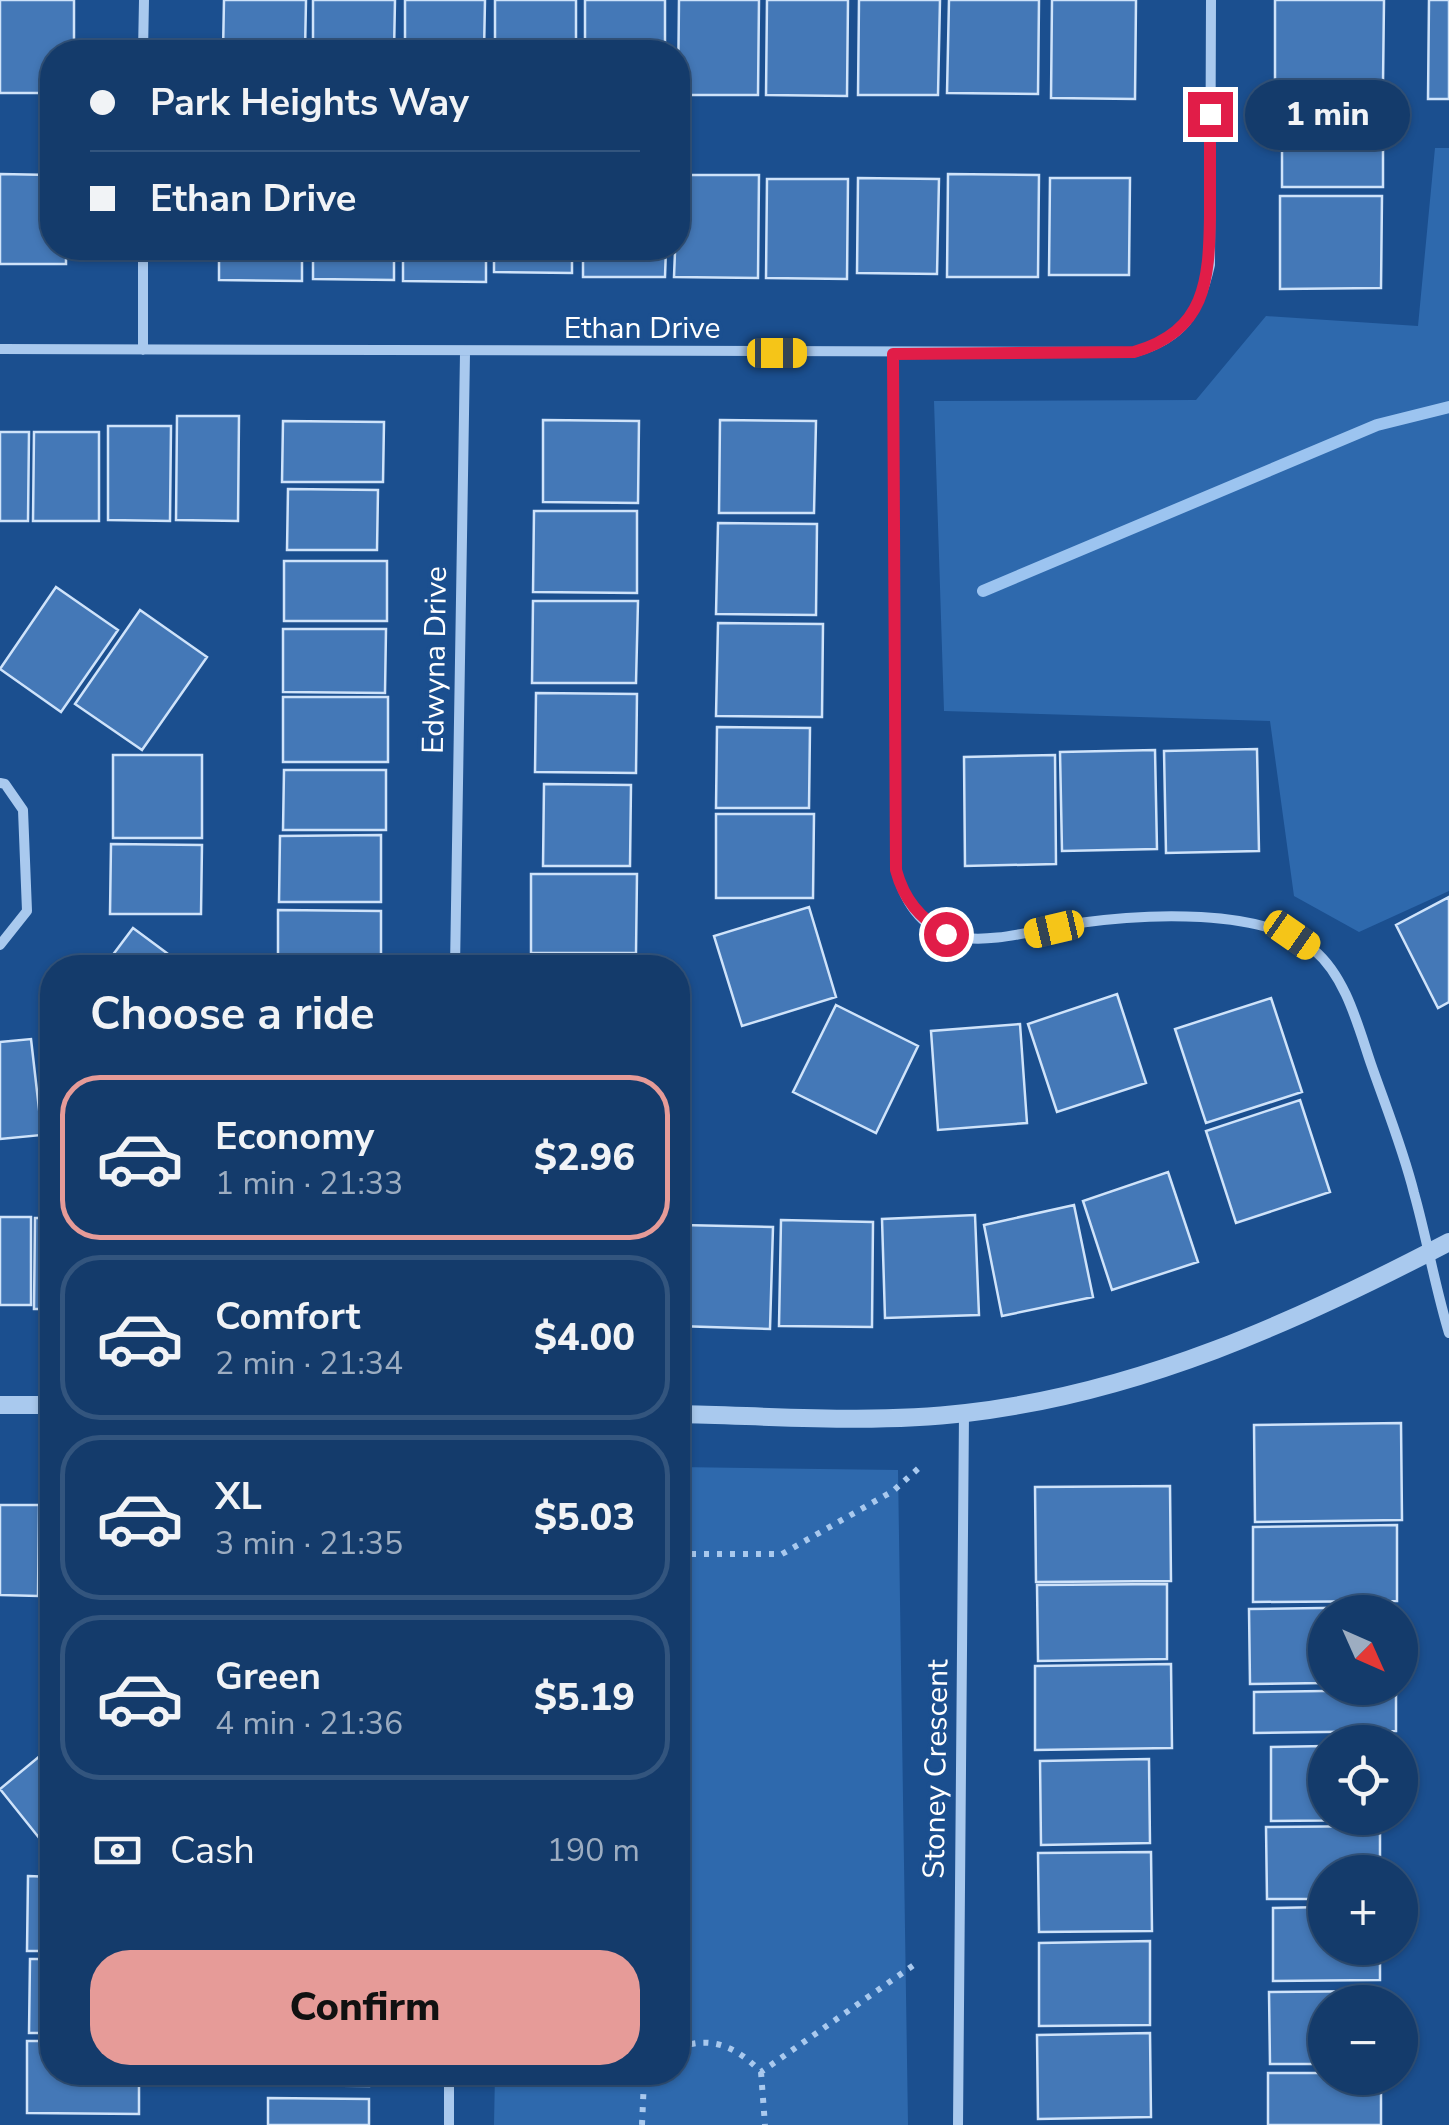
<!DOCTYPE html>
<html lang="en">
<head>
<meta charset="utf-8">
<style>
	body { margin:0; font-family:"Nunito Sans",sans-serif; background:#214673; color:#f1f3f6; height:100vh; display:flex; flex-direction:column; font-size:38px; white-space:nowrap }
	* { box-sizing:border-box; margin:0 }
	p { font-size:32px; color:#9dadc1 }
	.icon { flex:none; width:55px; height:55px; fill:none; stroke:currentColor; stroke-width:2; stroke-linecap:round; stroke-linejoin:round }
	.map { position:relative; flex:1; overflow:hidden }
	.panel { position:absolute; left:40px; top:955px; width:650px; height:1130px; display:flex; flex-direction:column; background:#143b6b; border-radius:40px; box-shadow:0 2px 8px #0004,0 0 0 2px #33557e }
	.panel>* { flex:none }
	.banner { position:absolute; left:40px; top:40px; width:650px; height:220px; border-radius:40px; box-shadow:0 2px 8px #0004,0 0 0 2px #33557e; display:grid; align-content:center; height:220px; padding:0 50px; background:#143b6b }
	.needle { width:65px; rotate:135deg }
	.buttons { position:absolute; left:1308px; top:1595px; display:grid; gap:20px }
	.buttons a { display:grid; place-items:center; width:110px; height:110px; border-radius:50%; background:#143b6b; box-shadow:0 2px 8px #0004,0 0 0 2px #33557e; font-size:50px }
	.end { position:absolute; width:45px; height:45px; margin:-22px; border:12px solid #e11d48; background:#fff; box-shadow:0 0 0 5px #fff }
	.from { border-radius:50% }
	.bubble { position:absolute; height:70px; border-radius:35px; background:#143b6b; box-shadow:0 2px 8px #0004,0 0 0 2px #33557e; font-size:32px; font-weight:800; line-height:70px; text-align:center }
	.car { position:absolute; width:30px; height:60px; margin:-30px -15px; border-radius:12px; box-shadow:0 0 8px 2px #0007; background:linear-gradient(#f5c518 24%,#345 0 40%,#f5c518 0 76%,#345 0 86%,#f5c518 0) }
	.banner b { display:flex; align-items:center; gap:35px; height:95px; font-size:38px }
	.banner b+b { border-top:2px solid #33557e }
	.banner i { width:25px; height:25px; background:#f1f3f6 }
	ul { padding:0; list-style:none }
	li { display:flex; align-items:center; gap:30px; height:165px; margin:0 20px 15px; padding:0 30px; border:5px solid #33557e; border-radius:40px }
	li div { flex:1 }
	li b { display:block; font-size:38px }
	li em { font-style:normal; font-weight:800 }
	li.on { border-color:#e69b98 }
	li>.icon { width:90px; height:90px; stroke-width:1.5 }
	h2 { padding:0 50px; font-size:45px; line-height:120px }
	.pay { display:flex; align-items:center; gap:25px; height:110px; padding:0 50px; font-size:38px }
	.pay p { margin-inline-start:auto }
	.button { display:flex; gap:20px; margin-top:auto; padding:20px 50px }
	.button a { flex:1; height:115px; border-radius:40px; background:#e69b98; color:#111; font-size:40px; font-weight:800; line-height:115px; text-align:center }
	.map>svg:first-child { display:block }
	.green { fill:#2e69ad }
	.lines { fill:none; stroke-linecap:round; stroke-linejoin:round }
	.stream { stroke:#9cc4f0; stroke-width:12 }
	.building { fill:#4478b7; stroke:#cfe3fa; stroke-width:2.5 }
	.path { stroke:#a9c9ee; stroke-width:6; stroke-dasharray:5 8; stroke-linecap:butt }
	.minor { stroke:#a9c9ee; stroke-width:10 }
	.tertiary { stroke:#a9c9ee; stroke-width:18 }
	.route { stroke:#e11d48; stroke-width:12 }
	.labels { text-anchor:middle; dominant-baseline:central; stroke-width:8; stroke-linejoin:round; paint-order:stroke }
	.street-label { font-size:30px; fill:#fff; stroke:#1b4f8f }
</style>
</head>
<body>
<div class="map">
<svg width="1449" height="2125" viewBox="0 0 1449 2125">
	<rect width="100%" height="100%" fill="#1b4f8f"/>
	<!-- green -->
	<path class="green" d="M 1435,148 L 1449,148 L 1449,891 L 1359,932 L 1294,896 L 1270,721 L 944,711 L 934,401 L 1196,400 L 1266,316 L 1418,326 Z
		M 678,1467 L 898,1470 L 908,2125 L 494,2125 L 495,2073 L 678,2072 Z"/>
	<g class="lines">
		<!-- stream -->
		<path class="stream" d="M 983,591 L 1377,425 L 1449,407"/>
	</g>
	<!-- building -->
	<path class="building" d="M 0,0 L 74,0 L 74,52 L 52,52 L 52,93 L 0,93 Z
		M 224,0 L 306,0 L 305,52 L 223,52 Z
		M 313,0 L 395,0 L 394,52 L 313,52 Z
		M 405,0 L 485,0 L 484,52 L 405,52 Z
		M 495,0 L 576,0 L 576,52 L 495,52 Z
		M 585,0 L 665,0 L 665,52 L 585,52 Z
		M 679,0 L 759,0 L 758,95 L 678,95 Z
		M 767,0 L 848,0 L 847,96 L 766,95 Z
		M 859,0 L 940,0 L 938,95 L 858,95 Z
		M 949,0 L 1039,0 L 1038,94 L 947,93 Z
		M 1052,0 L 1136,0 L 1135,99 L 1051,98 Z
		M 1275,0 L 1384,0 L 1383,83 L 1275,83 Z
		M 1429,0 L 1449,0 L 1449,99 L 1428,99 Z
		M 1282,97 L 1383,97 L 1383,187 L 1282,187 Z
		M 0,174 L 52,175 L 52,248 L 66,248 L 66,264 L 0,264 Z
		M 948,174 L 1039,175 L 1038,277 L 947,277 Z
		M 678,175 L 759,175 L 758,278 L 674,277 Z
		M 858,178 L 939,179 L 937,274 L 857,273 Z
		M 1050,178 L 1130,178 L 1129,275 L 1049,275 Z
		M 767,179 L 848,179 L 847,279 L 766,278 Z
		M 1280,196 L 1382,196 L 1381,288 L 1280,289 Z
		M 219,248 L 302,248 L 302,281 L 219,280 Z
		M 313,248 L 394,248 L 394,280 L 313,279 Z
		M 403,248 L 486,248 L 486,282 L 403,281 Z
		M 494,248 L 572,248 L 572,273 L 494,272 Z
		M 583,248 L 666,248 L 665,277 L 583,277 Z
		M 177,416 L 239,416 L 238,521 L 176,520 Z
		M 543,420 L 639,421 L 638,503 L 543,502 Z
		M 720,420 L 816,421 L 814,513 L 719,513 Z
		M 283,421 L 384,422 L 383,482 L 282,482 Z
		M 108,426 L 171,426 L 170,521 L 108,520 Z
		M 0,432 L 29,432 L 28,521 L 0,521 Z
		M 34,432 L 99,432 L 99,521 L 33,521 Z
		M 288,489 L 378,490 L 377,550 L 287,550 Z
		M 534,511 L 637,511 L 637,593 L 533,592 Z
		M 718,523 L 817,524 L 816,615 L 716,614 Z
		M 284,561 L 387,561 L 387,621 L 284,621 Z
		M 56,587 L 118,630 L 61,712 L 0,669 Z
		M 533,601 L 638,601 L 636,683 L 532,683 Z
		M 140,610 L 207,657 L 142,750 L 75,704 Z
		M 718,623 L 823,624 L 822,717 L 716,716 Z
		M 283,629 L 386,629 L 385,693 L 283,692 Z
		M 536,693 L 637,694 L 636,773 L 535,772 Z
		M 283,697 L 388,697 L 388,762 L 283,762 Z
		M 717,727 L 810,728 L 809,808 L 716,808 Z
		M 1257,749 L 1259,851 L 1166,853 L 1164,751 Z
		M 1155,750 L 1157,849 L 1062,851 L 1060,752 Z
		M 113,755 L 202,755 L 202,838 L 113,838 Z
		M 1055,755 L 1056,864 L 965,866 L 964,757 Z
		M 284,770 L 386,770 L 386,830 L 283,830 Z
		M 544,784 L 631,785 L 630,866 L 543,866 Z
		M 716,814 L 814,814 L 813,898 L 716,898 Z
		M 381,835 L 381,902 L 279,902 L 280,836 Z
		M 111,844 L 202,845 L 201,914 L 110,914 Z
		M 531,874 L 637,874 L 636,953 L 531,953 Z
		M 1449,897 L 1449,1002 L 1438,1008 L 1396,925 Z
		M 809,907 L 836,997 L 742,1026 L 714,936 Z
		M 278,910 L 381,911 L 381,968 L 278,968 Z
		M 133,928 L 187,968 L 103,968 Z
		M 540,963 L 636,964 L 636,968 L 540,968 Z
		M 1117,994 L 1146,1083 L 1057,1112 L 1028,1024 Z
		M 1271,998 L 1302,1092 L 1206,1123 L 1175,1029 Z
		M 836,1005 L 918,1046 L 876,1133 L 793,1092 Z
		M 1020,1024 L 1027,1123 L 938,1130 L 931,1031 Z
		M 31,1039 L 42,1135 L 0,1139 L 0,1042 Z
		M 1300,1100 L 1330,1192 L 1236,1223 L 1206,1131 Z
		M 1168,1172 L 1198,1262 L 1112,1290 L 1083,1201 Z
		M 1074,1205 L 1093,1297 L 1002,1316 L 984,1225 Z
		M 975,1215 L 979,1315 L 885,1318 L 882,1219 Z
		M 0,1217 L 31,1217 L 31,1305 L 0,1305 Z
		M 35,1218 L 52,1218 L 52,1309 L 34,1309 Z
		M 781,1220 L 873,1222 L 872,1327 L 779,1326 Z
		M 681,1225 L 773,1227 L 770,1329 L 678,1326 Z
		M 1401,1423 L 1402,1520 L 1255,1522 L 1254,1425 Z
		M 1170,1486 L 1171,1581 L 1036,1582 L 1035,1487 Z
		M 0,1505 L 39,1505 L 38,1596 L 0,1595 Z
		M 43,1505 L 52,1505 L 52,1595 L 42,1594 Z
		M 1397,1525 L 1397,1601 L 1253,1602 L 1253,1527 Z
		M 1167,1584 L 1167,1659 L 1038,1661 L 1037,1585 Z
		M 1389,1607 L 1389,1612 L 1325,1612 L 1325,1683 L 1250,1684 L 1249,1609 Z
		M 1171,1664 L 1172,1748 L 1035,1750 L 1035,1666 Z
		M 1396,1690 L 1396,1731 L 1254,1733 L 1254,1692 Z
		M 52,1746 L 52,1837 L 44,1844 L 0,1789 Z
		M 1325,1746 L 1325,1818 L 1378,1820 L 1271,1821 L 1271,1747 Z
		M 1149,1759 L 1150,1843 L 1041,1845 L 1040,1761 Z
		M 1380,1826 L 1380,1872 L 1325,1872 L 1325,1899 L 1267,1899 L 1266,1827 Z
		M 1151,1852 L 1152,1931 L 1039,1932 L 1038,1853 Z
		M 28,1876 L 52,1877 L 52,1951 L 27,1951 Z
		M 1325,1907 L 1325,1948 L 1380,1948 L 1380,1980 L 1273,1981 L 1273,1908 Z
		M 1150,1941 L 1150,2025 L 1039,2026 L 1039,1943 Z
		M 30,1959 L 52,1959 L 52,2033 L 29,2033 Z
		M 1382,1991 L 1382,2002 L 1325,2002 L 1325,2064 L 1270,2064 L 1269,1992 Z
		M 1150,2033 L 1151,2117 L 1038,2119 L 1037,2035 Z
		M 27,2041 L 52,2041 L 52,2072 L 139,2072 L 139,2114 L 27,2113 Z
		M 258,2072 L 369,2072 L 369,2086 L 258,2085 Z
		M 1268,2073 L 1325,2073 L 1325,2078 L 1381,2078 L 1381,2125 L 1268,2125 Z
		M 268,2098 L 369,2099 L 369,2125 L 268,2125 Z"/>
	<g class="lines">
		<!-- path -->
		<path class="path" d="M 678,1554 L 782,1554 L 893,1491 L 920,1467
			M 678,2048 C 711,2035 737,2047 761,2072 L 918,1962
			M 634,2072 L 644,2079 L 649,2072
			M 761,2072 L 765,2125
			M 642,2125 L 644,2079"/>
		<!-- minor -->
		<path class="minor" d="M 143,52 L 144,0
			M 0,349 L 1135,352 C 1183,338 1199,313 1210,265 L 1211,0
			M 143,350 L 143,248
			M 893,353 L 896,870 C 923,971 1006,934 1079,923 C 1143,914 1262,907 1314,950 C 1346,977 1358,1026 1371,1064 C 1386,1107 1403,1149 1414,1193 C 1427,1239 1435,1287 1449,1333
			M 0,783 L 5,784 L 23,810 L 27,911 L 0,945
			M 455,968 L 465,353
			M 449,2072 L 449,2125
			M 958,2125 L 964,1413"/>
		<!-- tertiary -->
		<path class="tertiary" d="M 0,1405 L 52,1405
			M 678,1414 C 773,1416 871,1424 966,1413 C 1139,1393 1296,1322 1449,1242"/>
	</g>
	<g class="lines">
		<!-- route -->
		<path class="route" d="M 946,934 C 920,918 904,900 896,870 L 893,354 L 1134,352 C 1206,331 1209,281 1210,216 C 1210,182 1210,148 1210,114"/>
	</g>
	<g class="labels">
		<!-- street labels -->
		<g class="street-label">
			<text x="642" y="328">Ethan Drive</text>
			<text transform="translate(435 660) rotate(-89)">Edwyna Drive</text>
			<text transform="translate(936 1769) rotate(-89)">Stoney Crescent</text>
		</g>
	</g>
</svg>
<div class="buttons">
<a><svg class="needle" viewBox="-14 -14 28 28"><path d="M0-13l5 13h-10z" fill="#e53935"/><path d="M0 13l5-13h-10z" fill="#9dadc1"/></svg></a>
<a><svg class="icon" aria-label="locate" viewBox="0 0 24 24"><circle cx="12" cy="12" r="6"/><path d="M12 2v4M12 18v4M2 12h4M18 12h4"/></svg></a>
<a>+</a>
<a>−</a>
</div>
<i class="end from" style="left:946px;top:934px"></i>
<i class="end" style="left:1210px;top:114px"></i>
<div class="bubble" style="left:1245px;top:80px;width:165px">1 min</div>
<i class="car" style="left:777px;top:353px;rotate:90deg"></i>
<i class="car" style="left:1054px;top:929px;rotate:257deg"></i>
<i class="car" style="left:1292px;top:935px;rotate:125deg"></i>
<div class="banner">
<b><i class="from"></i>Park Heights Way</b>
<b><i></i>Ethan Drive</b>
</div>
<section class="panel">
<h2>Choose a ride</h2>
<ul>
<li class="on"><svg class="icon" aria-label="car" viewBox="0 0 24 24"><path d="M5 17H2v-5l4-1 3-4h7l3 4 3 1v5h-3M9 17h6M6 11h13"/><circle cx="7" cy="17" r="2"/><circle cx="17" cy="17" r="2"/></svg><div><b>Economy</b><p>1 min · 21:33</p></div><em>$2.96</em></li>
<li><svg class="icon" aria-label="car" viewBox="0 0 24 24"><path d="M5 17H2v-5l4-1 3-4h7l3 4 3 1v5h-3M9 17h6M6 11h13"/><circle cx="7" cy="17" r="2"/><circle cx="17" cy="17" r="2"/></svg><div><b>Comfort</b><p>2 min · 21:34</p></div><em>$4.00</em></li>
<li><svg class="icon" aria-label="car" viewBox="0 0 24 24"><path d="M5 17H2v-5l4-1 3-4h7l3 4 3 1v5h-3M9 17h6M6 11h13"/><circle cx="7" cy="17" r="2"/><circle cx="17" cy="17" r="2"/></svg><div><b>XL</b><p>3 min · 21:35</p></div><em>$5.03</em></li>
<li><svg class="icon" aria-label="car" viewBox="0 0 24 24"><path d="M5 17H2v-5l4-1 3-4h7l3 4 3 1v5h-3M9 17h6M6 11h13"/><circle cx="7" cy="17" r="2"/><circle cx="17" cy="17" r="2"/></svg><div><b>Green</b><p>4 min · 21:36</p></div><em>$5.19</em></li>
</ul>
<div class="pay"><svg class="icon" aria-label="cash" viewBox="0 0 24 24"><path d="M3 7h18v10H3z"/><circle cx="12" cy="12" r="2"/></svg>Cash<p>190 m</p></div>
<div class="button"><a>Confirm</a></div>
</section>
</div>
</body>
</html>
